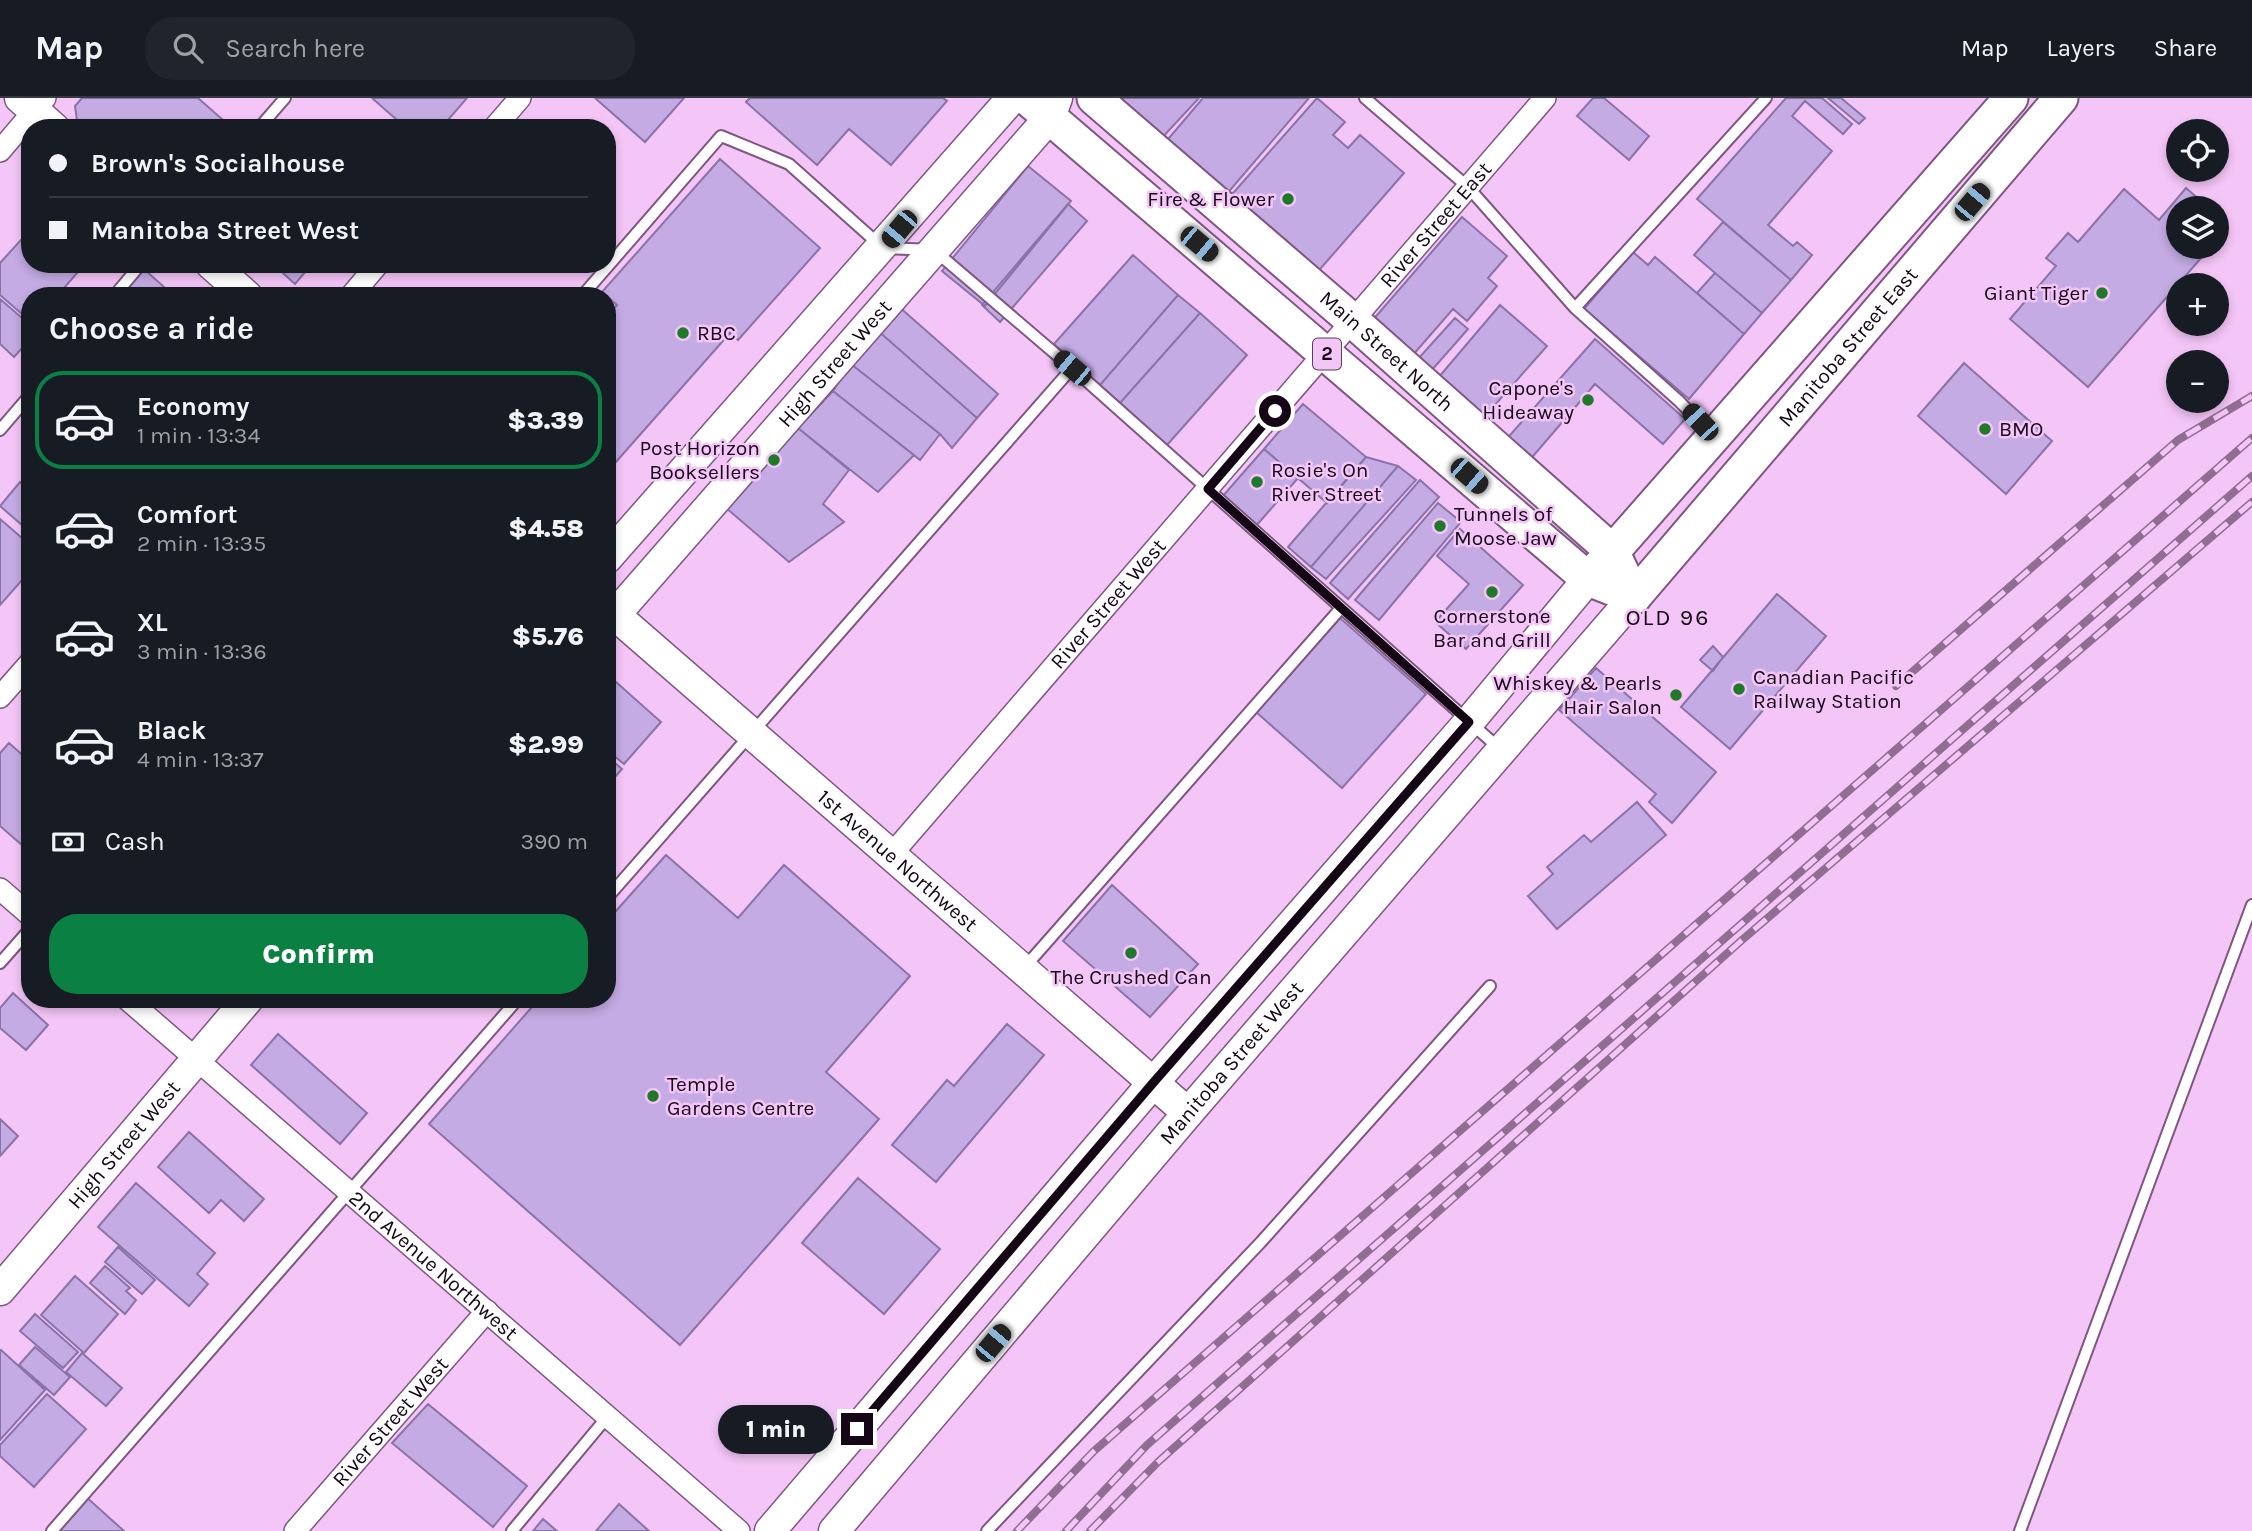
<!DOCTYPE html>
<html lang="en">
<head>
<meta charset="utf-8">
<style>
	body { margin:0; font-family:Karla,sans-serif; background:#20242c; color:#f1f3f6; height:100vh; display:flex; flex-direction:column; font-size:26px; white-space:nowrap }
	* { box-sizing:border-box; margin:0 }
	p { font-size:23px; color:#9ea1a6 }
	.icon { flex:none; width:38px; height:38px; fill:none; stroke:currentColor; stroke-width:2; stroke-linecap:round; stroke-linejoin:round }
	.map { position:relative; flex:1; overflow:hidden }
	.side { position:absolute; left:21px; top:189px; width:595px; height:721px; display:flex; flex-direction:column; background:#171b24; border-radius:28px; box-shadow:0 4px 10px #0003 }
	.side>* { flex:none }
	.hud { position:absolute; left:21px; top:21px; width:595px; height:154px; border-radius:28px; box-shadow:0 4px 10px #0003; display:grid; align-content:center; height:154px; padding:0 28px; background:#171b24 }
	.buttons { position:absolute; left:2166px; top:21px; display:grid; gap:14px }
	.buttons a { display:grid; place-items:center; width:63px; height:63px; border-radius:50%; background:#171b24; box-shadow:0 4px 10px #0003; font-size:35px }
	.end { position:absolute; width:32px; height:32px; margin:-16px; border:9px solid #150616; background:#fff; box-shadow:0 0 0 4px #fff }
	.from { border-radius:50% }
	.bubble { position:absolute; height:49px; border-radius:24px; background:#171b24; box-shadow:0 4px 10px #0003; font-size:23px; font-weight:800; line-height:49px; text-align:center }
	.car { position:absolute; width:21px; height:42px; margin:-21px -10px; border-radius:9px; box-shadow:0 0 5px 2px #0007; background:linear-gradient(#222 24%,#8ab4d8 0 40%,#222 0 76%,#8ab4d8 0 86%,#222 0) }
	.hud b { display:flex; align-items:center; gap:24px; height:66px; font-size:26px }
	.hud b+b { border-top:2px solid #363941 }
	.hud i { width:18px; height:18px; background:#f1f3f6 }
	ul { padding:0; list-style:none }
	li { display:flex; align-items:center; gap:21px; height:98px; margin:0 14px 10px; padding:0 14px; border:4px solid transparent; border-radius:28px }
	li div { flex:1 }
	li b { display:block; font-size:26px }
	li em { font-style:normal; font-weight:800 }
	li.on { border-color:#0b8043 }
	li>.icon { width:63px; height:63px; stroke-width:1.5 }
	h2 { padding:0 28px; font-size:32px; line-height:84px }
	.pay { display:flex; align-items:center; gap:18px; height:77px; padding:0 28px; font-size:26px }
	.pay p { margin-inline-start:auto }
	.primary-button { display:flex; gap:14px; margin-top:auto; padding:14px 28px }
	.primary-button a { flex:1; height:80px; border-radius:28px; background:#0b8043; color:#fff; font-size:28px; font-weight:800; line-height:80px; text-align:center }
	header { display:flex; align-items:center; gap:42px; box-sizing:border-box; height:98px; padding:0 35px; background:#171b24; border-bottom:2px solid #363941 }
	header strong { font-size:33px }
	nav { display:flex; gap:38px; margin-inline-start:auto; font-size:24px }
	.search { width:490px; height:63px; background:#20242c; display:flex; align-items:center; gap:18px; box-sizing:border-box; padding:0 24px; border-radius:28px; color:#9ea1a6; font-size:26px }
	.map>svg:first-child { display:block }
	.building { fill:#c4abe4; stroke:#8a73a8; stroke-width:2 }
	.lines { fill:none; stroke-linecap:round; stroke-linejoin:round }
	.lane-casing { stroke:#7f5682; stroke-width:14 }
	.street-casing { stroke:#7f5682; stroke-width:24 }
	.secondary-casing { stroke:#7f5682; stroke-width:33 }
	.primary-casing { stroke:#7f5682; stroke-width:37 }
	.lane { stroke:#fff; stroke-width:10 }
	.street { stroke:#fff; stroke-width:21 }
	.secondary { stroke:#fff; stroke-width:30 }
	.primary { stroke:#fff; stroke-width:33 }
	.rail-casing { stroke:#8f6e91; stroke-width:8 }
	.rail { stroke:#f4c5f7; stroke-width:5; stroke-dasharray:16; stroke-linecap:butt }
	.route { stroke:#150616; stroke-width:9 }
	.poi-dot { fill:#207928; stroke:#f4c5f7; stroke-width:2.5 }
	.labels { text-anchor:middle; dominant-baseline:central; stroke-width:5; stroke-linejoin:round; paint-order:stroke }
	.shield { fill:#f4c5f7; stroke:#583f5a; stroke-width:2 }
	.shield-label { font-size:19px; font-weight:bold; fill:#150616 }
	.poi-label { font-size:21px; fill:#150616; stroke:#f4c5f7; text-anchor:start }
	.street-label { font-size:21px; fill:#150616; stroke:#f4c5f7 }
	.neighbourhood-label { font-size:23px; letter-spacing:2px; fill:#150616; stroke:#f4c5f7 }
</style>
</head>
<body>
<header>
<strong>Map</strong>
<div class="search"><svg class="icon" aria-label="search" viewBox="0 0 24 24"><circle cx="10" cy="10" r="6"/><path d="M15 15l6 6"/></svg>Search here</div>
<nav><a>Map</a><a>Layers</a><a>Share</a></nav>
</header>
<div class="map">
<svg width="2252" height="1433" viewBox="0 0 2252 1433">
	<rect width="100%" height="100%" fill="#f4c5f7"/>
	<!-- building -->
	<path class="building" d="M 82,0 L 198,0 L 232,30 L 78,30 L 75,8 Z
		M 372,0 L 467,0 L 441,30 L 406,30 Z
		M 595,0 L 684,0 L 645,44 Z
		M 750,0 L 943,0 L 947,3 L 891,67 L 849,31 L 817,67 L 746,4 Z
		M 1109,0 L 1199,0 L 1158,44 Z
		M 1203,0 L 1309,0 L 1225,98 L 1164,46 Z
		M 1317,0 L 1345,24 L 1333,37 L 1348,50 L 1360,37 L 1404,75 L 1314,178 L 1227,102 Z
		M 1593,0 L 1604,0 L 1649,38 L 1629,62 L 1577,18 Z
		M 1786,0 L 1822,0 L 1852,26 L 1843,36 L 1805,3 L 1792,18 L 1832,53 L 1768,127 L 1793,148 L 1797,144 L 1812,157 L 1791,182 L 1697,101 Z
		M 1828,0 L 1841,0 L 1865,20 L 1859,26 Z
		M 720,61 L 820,150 L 738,242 L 730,235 L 607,374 L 607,219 L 617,207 L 602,194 Z
		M 1028,68 L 1071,103 L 985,208 L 942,173 Z
		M 2186,90 L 2209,110 L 2179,110 L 2179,149 L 2191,149 L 2202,159 L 2088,289 L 2010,221 L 2056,168 L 2046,160 L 2068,135 L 2078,144 L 2124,91 L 2159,122 Z
		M 1068,106 L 1087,123 L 1000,224 L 982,207 Z
		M 1462,119 L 1507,158 L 1488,180 L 1497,188 L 1467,223 L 1453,211 L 1412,258 L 1372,223 Z
		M 1723,124 L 1791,182 L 1762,215 L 1694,157 Z
		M 30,132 L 30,166 L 85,166 L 57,198 L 30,198 L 30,223 L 0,197 L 0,165 Z
		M 1633,154 L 1648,167 L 1655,159 L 1744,236 L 1689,301 L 1584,211 Z
		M 1133,157 L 1178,197 L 1100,287 L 1054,246 Z
		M 273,166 L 312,166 L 295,186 Z
		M 144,171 L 174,198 L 120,198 Z
		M 1715,175 L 1762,215 L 1744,236 L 1697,195 Z
		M 1178,197 L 1200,215 L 1120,305 L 1100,287 Z
		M 0,201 L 30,227 L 30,241 L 14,259 L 0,246 Z
		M 897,207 L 998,296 L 977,320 L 876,231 Z
		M 1500,207 L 1547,248 L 1479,325 L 1433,286 Z
		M 1200,215 L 1247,257 L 1167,347 L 1120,305 Z
		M 1455,220 L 1468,231 L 1431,273 L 1418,261 Z
		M 876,231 L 977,320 L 952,350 L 940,336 L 851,266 Z
		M 1595,241 L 1685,321 L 1663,346 L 1595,286 L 1528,364 L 1504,344 Z
		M 1964,265 L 2052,343 L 2006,396 L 1918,318 Z
		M 851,266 L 940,336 L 920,362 L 833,293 Z
		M 833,293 L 914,357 L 878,394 L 798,330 Z
		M 1303,306 L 1366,359 L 1327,405 L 1264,351 Z
		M 798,330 L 849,372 L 823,406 L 844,424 L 789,464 L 725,409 Z
		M 1264,351 L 1298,380 L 1255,429 L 1222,399 Z
		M 1366,359 L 1398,368 L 1311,469 L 1288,449 Z
		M 1398,368 L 1416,382 L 1326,481 L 1311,469 Z
		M 1420,382 L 1439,399 L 1348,501 L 1330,485 Z
		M 20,384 L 30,393 L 30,434 L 0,408 Z
		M 1438,405 L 1461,424 L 1379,522 L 1355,502 Z
		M 0,421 L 30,447 L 30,473 L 0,507 Z
		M 1460,431 L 1523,487 L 1466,551 L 1435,524 L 1469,486 L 1437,458 Z
		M 1777,496 L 1826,538 L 1730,651 L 1681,609 Z
		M 1340,520 L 1426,596 L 1342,690 L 1256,614 Z
		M 1713,548 L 1723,559 L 1713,573 L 1700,562 Z
		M 1596,570 L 1716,674 L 1672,725 L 1649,704 L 1656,696 L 1559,612 Z
		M 607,576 L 661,624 L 624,666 L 607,652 Z
		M 9,645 L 28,662 L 30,659 L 30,754 L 0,728 L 0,655 Z
		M 607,658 L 622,671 L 607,688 Z
		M 1637,704 L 1666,737 L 1557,831 L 1528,798 L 1553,776 L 1547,769 L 1584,737 L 1591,744 Z
		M 666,757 L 738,820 L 784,767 L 910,878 L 826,974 L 879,1021 L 680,1247 L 429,1026 L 539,901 L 607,901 L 607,823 Z
		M 1112,787 L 1198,866 L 1150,919 L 1063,843 Z
		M 13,895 L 48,927 L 26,952 L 0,930 L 0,910 Z
		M 1007,926 L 1044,957 L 936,1084 L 892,1047 L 947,982 L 954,988 Z
		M 278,936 L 367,1015 L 340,1046 L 251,967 Z
		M 0,1021 L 18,1038 L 0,1058 Z
		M 189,1034 L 264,1101 L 244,1123 L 221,1102 L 209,1115 L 158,1069 Z
		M 858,1080 L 940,1151 L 884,1216 L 802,1145 Z
		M 136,1085 L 215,1155 L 197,1176 L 208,1186 L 189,1208 L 98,1129 Z
		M 118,1149 L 155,1182 L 142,1196 L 105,1164 Z
		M 105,1168 L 130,1190 L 126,1193 L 136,1202 L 125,1216 L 90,1185 Z
		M 75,1178 L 118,1216 L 84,1255 L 41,1217 Z
		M 35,1216 L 78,1254 L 63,1270 L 20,1233 Z
		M 35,1249 L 70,1279 L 54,1297 L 19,1267 Z
		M 1,1252 L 45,1292 L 0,1342 L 0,1253 Z
		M 82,1255 L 122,1290 L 106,1308 L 66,1274 Z
		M 47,1296 L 86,1331 L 34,1389 L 0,1358 L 0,1347 Z
		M 428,1306 L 527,1388 L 493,1429 L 392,1345 Z
		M 84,1397 L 124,1433 L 52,1433 Z
		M 619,1406 L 649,1433 L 596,1433 Z
		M 543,1421 L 557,1433 L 533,1433 Z"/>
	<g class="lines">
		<defs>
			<path id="lane" d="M 1365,0 L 1468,89 L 1575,210 L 1679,303 L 1710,335
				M 259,30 L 285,0
				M 114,198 L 141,166
				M 582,198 L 721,38 L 789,66 L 883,150 L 934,152 L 1072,270 L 1500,651
				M 1575,210 L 1766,0
				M 0,332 L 30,297
				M 607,800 L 1072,270
				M 0,865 L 30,831
				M 1024,870 L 1341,510
				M 52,1433 L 518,901
				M 512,1433 L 608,1318
				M 987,1433 L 1261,1144 L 1490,888
				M 2020,1433 L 2252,807"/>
			<g id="street">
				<path d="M 494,30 L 520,0"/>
				<path d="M 0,53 L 45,0"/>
				<path d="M 351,198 L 378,166"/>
				<path d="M 0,599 L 30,565"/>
				<path id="s1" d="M 891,757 L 1545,0"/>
				<path d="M 0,791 L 30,817"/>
				<path id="s2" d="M 127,901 L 739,1433"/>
				<path id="s3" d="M 295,1433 L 487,1213"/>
			</g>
			<g id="secondary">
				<path d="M 20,0 L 54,30"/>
				<path d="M 211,166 L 247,198"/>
				<path d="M 607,460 L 1012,0"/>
				<path id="s4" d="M 607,510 L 1188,1015"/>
				<path id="s5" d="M 607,526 L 1050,19 L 1057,0"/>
				<path id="s6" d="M 0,1192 L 248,901"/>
				<path d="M 770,1433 L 1153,985 L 1469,624 L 1588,481"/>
				<path id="s7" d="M 834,1433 L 1188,1015 L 1634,499"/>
			</g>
			<g id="primary">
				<path d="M 1027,0 L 1588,481 L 1634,499"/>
				<path id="s8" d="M 1094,0 L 1353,223 L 1612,453 L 1634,499"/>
				<path d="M 1599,469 L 2011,0"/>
				<path id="s9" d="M 1634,499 L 2061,0"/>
			</g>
		</defs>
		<!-- lane casing -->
		<use href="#lane" class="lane-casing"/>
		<!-- street casing -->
		<use href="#street" class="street-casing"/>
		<!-- secondary casing -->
		<use href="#secondary" class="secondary-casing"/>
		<!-- primary casing -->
		<use href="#primary" class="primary-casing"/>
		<!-- lane -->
		<use href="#lane" class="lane"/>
		<!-- street -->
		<use href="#street" class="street"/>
		<!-- secondary -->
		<use href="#secondary" class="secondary"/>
		<!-- primary -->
		<use href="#primary" class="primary"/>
		<defs>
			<path id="rail" d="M 1896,588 L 2178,342 L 2252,298
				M 1017,1433 L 1094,1353 L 2252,340
				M 1066,1433 L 1147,1347 L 2252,378
				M 1090,1433 L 1158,1364 L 1742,842 L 2252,404"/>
		</defs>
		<!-- rail casing -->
		<use href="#rail" class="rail-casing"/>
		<!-- rail -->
		<use href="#rail" class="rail"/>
	</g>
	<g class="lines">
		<!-- route -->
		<path class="route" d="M 857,1331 L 1153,985 L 1469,624 L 1208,391 L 1275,313"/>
	</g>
	<!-- markers -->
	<g class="poi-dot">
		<circle cx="1288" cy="101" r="7"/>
		<circle cx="2102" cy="195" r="7"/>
		<circle cx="683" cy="235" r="7"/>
		<circle cx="1588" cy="302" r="7"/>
		<circle cx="1985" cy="331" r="7"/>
		<circle cx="774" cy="362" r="7"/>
		<circle cx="1257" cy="384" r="7"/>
		<circle cx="1440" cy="428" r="7"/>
		<circle cx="1492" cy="494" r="7"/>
		<circle cx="1739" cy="591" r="7"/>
		<circle cx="1676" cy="597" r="7"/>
		<circle cx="1131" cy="855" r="7"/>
		<circle cx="653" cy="998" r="7"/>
	</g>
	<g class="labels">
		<!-- shield labels -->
		<rect class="shield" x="1313" y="240.5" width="28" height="31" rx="5"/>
		<g class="shield-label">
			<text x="1327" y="256">2</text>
		</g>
		<!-- poi labels -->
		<g class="poi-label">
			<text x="1274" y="101" text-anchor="end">Fire &amp; Flower</text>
			<text x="2088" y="195" text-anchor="end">Giant Tiger</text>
			<text x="697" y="235">RBC</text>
			<text x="1574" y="290" text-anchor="end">Capone's<tspan x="1574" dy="24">Hideaway</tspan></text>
			<text x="1999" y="331">BMO</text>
			<text x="760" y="350" text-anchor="end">Post Horizon<tspan x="760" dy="24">Booksellers</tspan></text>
			<text x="1271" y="372">Rosie's On<tspan x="1271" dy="24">River Street</tspan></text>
			<text x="1454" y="416">Tunnels of<tspan x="1454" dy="24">Moose Jaw</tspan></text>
			<text x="1492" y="518" text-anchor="middle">Cornerstone<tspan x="1492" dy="24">Bar and Grill</tspan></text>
			<text x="1753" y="579">Canadian Pacific<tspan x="1753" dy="24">Railway Station</tspan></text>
			<text x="1662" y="585" text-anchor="end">Whiskey &amp; Pearls<tspan x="1662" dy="24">Hair Salon</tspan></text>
			<text x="1131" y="879" text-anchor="middle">The Crushed Can</text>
			<text x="667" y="986">Temple<tspan x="667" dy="24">Gardens Centre</tspan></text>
		</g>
		<!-- street labels -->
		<g class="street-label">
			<text stroke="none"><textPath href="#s1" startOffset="833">River Street East</textPath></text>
			<text stroke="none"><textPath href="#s9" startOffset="329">Manitoba Street East</textPath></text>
			<text stroke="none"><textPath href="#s8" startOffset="387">Main Street North</textPath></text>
			<text stroke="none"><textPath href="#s5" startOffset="346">High Street West</textPath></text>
			<text stroke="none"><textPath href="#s1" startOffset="332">River Street West</textPath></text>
			<text stroke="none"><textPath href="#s4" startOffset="385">1st Avenue Northwest</textPath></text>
			<text stroke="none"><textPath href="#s7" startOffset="614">Manitoba Street West</textPath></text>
			<text stroke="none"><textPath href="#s6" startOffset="191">High Street West</textPath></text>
			<text stroke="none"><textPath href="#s2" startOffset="406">2nd Avenue Northwest</textPath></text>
			<text stroke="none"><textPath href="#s3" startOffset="145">River Street West</textPath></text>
		</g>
		<!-- neighbourhood labels -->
		<g class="neighbourhood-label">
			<text x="1668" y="519">OLD 96</text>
		</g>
	</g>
</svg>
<div class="buttons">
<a><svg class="icon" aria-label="locate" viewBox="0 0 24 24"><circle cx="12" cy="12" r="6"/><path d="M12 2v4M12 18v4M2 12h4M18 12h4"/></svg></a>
<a><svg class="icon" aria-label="layers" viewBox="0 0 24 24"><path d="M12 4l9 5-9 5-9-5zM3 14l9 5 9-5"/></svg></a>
<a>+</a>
<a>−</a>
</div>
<i class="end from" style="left:1275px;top:313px"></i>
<i class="end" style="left:857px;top:1331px"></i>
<div class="bubble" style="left:718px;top:1307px;width:116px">1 min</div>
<i class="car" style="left:1972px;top:104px;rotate:40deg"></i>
<i class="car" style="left:899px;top:131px;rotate:220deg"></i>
<i class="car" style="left:1199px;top:146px;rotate:130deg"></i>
<i class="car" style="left:1072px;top:270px;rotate:310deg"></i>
<i class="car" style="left:1700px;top:324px;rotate:317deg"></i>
<i class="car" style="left:1469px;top:378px;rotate:131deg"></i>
<i class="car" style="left:993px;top:1245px;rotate:40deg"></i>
<div class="hud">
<b><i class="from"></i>Brown's Socialhouse</b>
<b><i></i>Manitoba Street West</b>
</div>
<section class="side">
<h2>Choose a ride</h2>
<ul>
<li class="on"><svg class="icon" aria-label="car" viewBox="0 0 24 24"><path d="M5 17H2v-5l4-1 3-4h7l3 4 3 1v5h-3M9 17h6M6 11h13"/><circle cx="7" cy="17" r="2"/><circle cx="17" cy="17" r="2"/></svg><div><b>Economy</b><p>1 min · 13:34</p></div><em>$3.39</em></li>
<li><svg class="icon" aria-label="car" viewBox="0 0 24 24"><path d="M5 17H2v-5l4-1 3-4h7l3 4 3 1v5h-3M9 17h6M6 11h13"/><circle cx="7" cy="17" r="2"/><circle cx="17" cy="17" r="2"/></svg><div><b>Comfort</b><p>2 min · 13:35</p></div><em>$4.58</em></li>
<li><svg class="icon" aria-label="car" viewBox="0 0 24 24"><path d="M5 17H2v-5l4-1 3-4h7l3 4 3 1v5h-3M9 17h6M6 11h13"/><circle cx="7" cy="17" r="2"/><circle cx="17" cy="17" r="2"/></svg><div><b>XL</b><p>3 min · 13:36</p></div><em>$5.76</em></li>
<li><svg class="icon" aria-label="car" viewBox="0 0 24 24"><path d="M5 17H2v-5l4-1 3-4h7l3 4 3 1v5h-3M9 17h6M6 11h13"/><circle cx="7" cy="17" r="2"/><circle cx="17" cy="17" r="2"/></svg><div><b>Black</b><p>4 min · 13:37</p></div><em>$2.99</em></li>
</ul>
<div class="pay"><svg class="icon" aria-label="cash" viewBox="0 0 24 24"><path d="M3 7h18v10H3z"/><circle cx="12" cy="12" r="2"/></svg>Cash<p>390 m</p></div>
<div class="primary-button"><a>Confirm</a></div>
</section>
</div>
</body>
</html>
